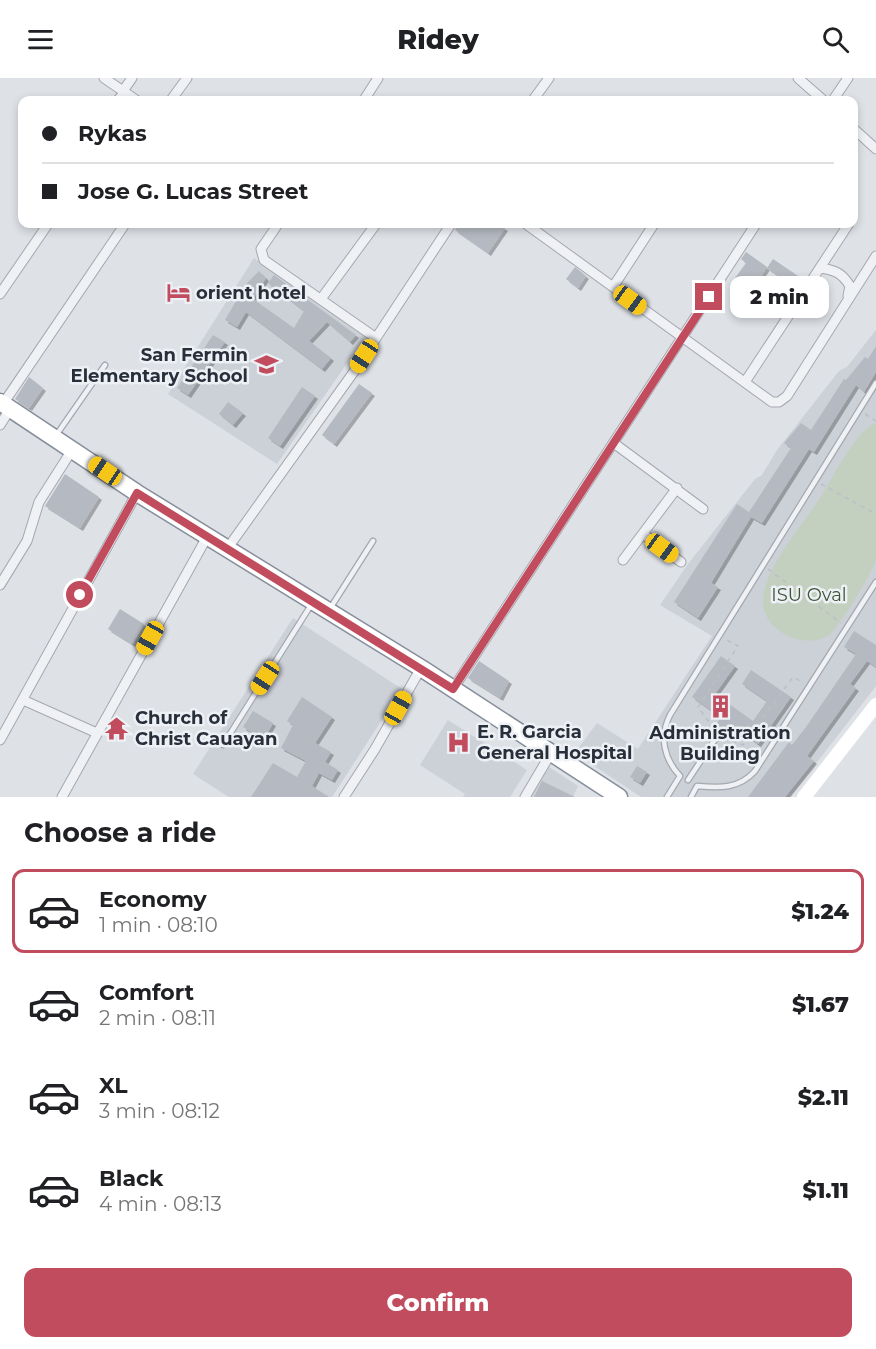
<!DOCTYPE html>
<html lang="en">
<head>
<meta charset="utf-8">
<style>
	body { margin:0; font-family:Montserrat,sans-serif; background:#f6f6f6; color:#202124; height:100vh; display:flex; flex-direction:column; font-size:22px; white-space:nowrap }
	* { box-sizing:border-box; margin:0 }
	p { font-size:20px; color:#757577 }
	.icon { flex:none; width:33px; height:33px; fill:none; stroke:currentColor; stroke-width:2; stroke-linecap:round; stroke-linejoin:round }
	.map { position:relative; height:719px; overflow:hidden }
	.sheet { display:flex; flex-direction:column; background:#fff; flex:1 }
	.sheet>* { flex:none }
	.top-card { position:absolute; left:18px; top:18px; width:840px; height:132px; border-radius:12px; box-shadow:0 3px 9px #0003; display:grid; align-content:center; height:132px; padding:0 24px; background:#fff }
	.end { position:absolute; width:27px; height:27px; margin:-14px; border:8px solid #c14c5d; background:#fff; box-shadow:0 0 0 3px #fff }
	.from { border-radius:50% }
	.bubble { position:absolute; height:42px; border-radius:12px; background:#fff; box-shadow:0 3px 9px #0003; font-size:20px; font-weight:800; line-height:42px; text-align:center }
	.car { position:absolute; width:18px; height:36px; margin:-18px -9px; border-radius:8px; box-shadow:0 0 4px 2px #0007; background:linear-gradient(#f5c518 24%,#345 0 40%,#f5c518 0 76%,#345 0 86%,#f5c518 0) }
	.top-card b { display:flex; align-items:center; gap:21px; height:57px; font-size:22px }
	.top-card b+b { border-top:2px solid #e0e0e0 }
	.top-card i { width:15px; height:15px; background:#202124 }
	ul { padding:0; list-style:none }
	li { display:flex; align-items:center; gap:18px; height:84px; margin:0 12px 9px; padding:0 12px; border:3px solid transparent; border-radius:12px }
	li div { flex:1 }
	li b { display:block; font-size:22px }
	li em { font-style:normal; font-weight:800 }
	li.active { border-color:#c14c5d }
	li>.icon { width:54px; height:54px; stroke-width:1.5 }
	h2 { padding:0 24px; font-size:27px; line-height:72px }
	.action { display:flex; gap:12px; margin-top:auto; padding:12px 24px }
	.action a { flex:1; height:69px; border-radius:12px; background:#c14c5d; color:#fff; font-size:24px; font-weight:800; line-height:69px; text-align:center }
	header { display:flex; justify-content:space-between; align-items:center; height:78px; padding:0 24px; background:#fff; font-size:27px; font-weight:800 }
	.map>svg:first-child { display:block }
	.built { fill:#ccd0d7 }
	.green { fill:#c3cfbf }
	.building { fill:#b5bac2; filter:url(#shadow) }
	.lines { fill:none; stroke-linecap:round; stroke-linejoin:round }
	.lane-casing { stroke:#a4a8af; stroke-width:7 }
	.street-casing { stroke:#a4a8af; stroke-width:11 }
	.highway-casing { stroke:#868e9b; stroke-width:19 }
	.path { stroke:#bcbfc5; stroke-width:1.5; stroke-dasharray:4.5 4.5; stroke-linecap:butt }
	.lane { stroke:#f0f1f5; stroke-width:4.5 }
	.street { stroke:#f0f1f5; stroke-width:9 }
	.secondary { stroke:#fff; stroke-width:14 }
	.highway { stroke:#fff; stroke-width:16 }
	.route { stroke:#c14c5d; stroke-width:8 }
	.labels { text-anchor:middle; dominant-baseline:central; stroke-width:5; stroke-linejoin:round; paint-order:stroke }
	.poi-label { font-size:18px; font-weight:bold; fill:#282f3b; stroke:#edf0f4; text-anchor:start }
	.park-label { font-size:18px; fill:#3c5637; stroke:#edf0f4 }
</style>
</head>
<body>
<header><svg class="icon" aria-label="menu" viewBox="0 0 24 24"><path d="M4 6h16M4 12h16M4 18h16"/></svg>Ridey<svg class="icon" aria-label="search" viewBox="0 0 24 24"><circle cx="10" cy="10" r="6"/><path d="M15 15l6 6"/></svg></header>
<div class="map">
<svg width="876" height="719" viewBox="0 0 876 719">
	<defs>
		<filter id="shadow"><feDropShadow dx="3" dy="3" stdDeviation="0" flood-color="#0004"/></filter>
	</defs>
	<rect width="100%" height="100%" fill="#dee1e6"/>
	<!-- built -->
	<path class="built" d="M 254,180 L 366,258 L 277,386 L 168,316 Z
		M 876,252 L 876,608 L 790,719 L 641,719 L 575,675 L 597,645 L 638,671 L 712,558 L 660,527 L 688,486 L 755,401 L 762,397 L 777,372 L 839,293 L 847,289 Z
		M 293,540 L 402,611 L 332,719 L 229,719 L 193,696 Z
		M 448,642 L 527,692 L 510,719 L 463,719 L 465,716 L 420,687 Z
		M 549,689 L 578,708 L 573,719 L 531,719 Z"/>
	<!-- green -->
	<path class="green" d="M 876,345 C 876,378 876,412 876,445 C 876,456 876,471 876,482 C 873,493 837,553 828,558 C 799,573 756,549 764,514 C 771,482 804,445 822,417 C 833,399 857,351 876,345 Z"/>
	<!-- building -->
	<path class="building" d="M 458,146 L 498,146 L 505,150 L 488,175 L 455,152 Z
		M 746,174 L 767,189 L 752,212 L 735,200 L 746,185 L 741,181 Z
		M 773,181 L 804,202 L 798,211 L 767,190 Z
		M 575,189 L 586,198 L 578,210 L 566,201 Z
		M 259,193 L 266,200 L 253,221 L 294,250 L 304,233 L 268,205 L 274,197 L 356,257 L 350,264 L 327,244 L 309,263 L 331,280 L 322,291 L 246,234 L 237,249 L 225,242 L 246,206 Z
		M 213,257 L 225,264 L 188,317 L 177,310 Z
		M 876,268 L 876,294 L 864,314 L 856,307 L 814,374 L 809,371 L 762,445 L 751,439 L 711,505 L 718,509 L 698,540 L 674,524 L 737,426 L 749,434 L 791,370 L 784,365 L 801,345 L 811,352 L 844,301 L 846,302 L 865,279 L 868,281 Z
		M 29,299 L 43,310 L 29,330 L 15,321 Z
		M 359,306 L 372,315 L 334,366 L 322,357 Z
		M 302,309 L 315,318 L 280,368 L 268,360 Z
		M 228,324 L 243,335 L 233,347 L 219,336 Z
		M 65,396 L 99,419 L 80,450 L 45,428 Z
		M 120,531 L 144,546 L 132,566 L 108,551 Z
		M 854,553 L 876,567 L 876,589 L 867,583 L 850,606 L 856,610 L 807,678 L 814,683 L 785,719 L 748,719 L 789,664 L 792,667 L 806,649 L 856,576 L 844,569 Z
		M 721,578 L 735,588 L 715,616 L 753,643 L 767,623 L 742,606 L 751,592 L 791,619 L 758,666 L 731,647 L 727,654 L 716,647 L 721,639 L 692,619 Z
		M 479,583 L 509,603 L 500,620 L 468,600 Z
		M 302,619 L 332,639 L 315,665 L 331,674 L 325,684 L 338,692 L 332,702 L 319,695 L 312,708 L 329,719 L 251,719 L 273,685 L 297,699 L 306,683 L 281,670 L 293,647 L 287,643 Z
		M 253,633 L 273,645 L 264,661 L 243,649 Z
		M 637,688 L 647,694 L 640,705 L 630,699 Z
		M 542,703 L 575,719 L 534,719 Z"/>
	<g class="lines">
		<defs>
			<path id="lane" d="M 115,22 L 123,13
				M 57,356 L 105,287
				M 331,529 L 373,463
				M 223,667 L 311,527
				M 688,702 L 718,657
				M 667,719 L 680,698 C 664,681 659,659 670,637 L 876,305
				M 691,719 L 697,708 C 720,710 739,711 755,693 L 876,504"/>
			<path id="street" d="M 104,0 L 123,13
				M 132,0 L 123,13 L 136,22
				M 798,0 L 823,22
				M 171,22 L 187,0
				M 364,22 L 378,0
				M 533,22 L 549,0
				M 833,22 L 848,0
				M 854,51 L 876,71
				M 278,146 L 261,171 L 264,182 L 376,260
				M 526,146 L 772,324 L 779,324 L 787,318 L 876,178
				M 820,190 C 835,192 842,195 850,208 L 848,218
				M 613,209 L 654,146
				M 0,216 L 48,146
				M 321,221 L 376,146
				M 745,304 L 848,147
				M 3,326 L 125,146
				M 0,347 L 10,331
				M 615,366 L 703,431
				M 643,456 L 681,484
				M 227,471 L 353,295 L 451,146
				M 623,482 L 677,410
				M 0,507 L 27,463 L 39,424 L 72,372
				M 453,611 L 756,146
				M 23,622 L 97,655
				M 0,662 L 137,415
				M 62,719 L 207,459
				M 344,719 L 375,671 L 421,590
				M 525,719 L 551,675"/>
			<path id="highway" d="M 0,324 L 137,415 L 421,590 L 619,719"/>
		</defs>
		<!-- lane casing -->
		<use href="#lane" class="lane-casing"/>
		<!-- street casing -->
		<use href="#street" class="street-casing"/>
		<!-- highway casing -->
		<use href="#highway" class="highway-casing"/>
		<!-- path -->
		<path class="path" d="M 865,336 L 876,343
			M 821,406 L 876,436
			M 768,491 L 841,545
			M 714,651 L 698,629 L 738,568 L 727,562
			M 724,659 L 743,667 L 793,599 L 802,604"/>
		<!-- lane -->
		<use href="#lane" class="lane"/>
		<!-- street -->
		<use href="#street" class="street"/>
		<!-- secondary -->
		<path class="secondary" d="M 804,719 L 876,627"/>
		<!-- highway -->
		<use href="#highway" class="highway"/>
	</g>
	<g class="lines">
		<!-- route -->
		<path class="route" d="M 80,517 L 137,415 L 453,611 L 709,219"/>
	</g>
	<!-- icons -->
	<defs>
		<symbol id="hotel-bare" viewBox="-9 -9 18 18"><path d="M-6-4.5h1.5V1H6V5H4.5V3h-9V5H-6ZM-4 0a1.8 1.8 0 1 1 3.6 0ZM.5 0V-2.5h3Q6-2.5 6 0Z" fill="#c14c5d" stroke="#edf0f4" stroke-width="2.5" paint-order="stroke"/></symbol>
		<symbol id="school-bare" viewBox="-9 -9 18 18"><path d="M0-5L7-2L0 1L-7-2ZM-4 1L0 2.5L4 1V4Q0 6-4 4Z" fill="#c14c5d" stroke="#edf0f4" stroke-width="2.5" paint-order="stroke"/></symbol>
		<symbol id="building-bare" viewBox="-9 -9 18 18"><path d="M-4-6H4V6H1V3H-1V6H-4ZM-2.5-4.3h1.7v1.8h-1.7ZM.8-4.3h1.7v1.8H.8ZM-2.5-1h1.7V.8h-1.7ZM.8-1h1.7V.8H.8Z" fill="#c14c5d" stroke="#edf0f4" stroke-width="2.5" paint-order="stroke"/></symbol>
		<symbol id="temple-bare" viewBox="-9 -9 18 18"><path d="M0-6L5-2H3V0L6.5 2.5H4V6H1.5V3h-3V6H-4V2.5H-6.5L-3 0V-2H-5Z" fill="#c14c5d" stroke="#edf0f4" stroke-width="2.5" paint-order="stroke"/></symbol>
		<symbol id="hospital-bare" viewBox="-9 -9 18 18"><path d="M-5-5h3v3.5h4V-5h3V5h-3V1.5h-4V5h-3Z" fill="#c14c5d" stroke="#edf0f4" stroke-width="2.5" paint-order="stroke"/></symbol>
	</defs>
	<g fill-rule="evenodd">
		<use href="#hotel-bare" x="162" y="198" width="33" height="33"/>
		<use href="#school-bare" x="250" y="270" width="33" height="33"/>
		<use href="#building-bare" x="704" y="612" width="33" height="33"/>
		<use href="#temple-bare" x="100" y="634" width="33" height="33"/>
		<use href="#hospital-bare" x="442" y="648" width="33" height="33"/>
	</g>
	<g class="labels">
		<!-- poi labels -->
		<g class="poi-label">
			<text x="196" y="215">orient hotel</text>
			<text x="248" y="277" text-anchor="end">San Fermin<tspan x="248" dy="21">Elementary School</tspan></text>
			<text x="135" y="640">Church of<tspan x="135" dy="21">Christ Cauayan</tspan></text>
			<text x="477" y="654">E. R. Garcia<tspan x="477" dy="21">General Hospital</tspan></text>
			<text x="720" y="655" text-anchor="middle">Administration<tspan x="720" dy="21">Building</tspan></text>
		</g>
		<!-- park labels -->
		<g class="park-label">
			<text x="809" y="517">ISU Oval</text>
		</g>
	</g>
</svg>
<i class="end from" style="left:80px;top:517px"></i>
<i class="end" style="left:709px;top:219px"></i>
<div class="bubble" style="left:730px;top:198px;width:99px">2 min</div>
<i class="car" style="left:630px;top:222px;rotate:126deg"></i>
<i class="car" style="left:364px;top:278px;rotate:213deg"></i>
<i class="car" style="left:105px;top:393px;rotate:304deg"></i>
<i class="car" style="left:662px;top:470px;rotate:126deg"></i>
<i class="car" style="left:150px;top:560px;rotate:209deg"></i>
<i class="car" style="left:265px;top:600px;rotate:213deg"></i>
<i class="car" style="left:398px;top:630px;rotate:29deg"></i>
<div class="top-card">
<b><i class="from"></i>Rykas</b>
<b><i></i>Jose G. Lucas Street</b>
</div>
</div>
<section class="sheet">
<h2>Choose a ride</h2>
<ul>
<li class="active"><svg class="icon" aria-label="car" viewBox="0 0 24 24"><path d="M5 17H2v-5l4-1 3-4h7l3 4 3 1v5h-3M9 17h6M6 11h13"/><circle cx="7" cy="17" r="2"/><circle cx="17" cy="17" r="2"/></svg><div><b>Economy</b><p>1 min · 08:10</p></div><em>$1.24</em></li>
<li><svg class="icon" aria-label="car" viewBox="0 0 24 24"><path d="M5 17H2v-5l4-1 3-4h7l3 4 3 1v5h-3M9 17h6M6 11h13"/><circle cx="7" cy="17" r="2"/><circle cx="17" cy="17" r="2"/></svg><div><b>Comfort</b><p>2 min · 08:11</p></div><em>$1.67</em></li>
<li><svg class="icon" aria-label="car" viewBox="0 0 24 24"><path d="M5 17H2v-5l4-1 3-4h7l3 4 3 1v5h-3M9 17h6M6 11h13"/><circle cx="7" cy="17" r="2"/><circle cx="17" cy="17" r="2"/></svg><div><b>XL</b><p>3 min · 08:12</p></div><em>$2.11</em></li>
<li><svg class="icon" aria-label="car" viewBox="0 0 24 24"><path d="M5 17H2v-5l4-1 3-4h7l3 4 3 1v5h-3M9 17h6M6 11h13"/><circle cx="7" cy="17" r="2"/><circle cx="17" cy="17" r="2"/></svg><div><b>Black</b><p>4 min · 08:13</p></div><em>$1.11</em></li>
</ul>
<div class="action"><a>Confirm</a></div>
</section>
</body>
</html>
